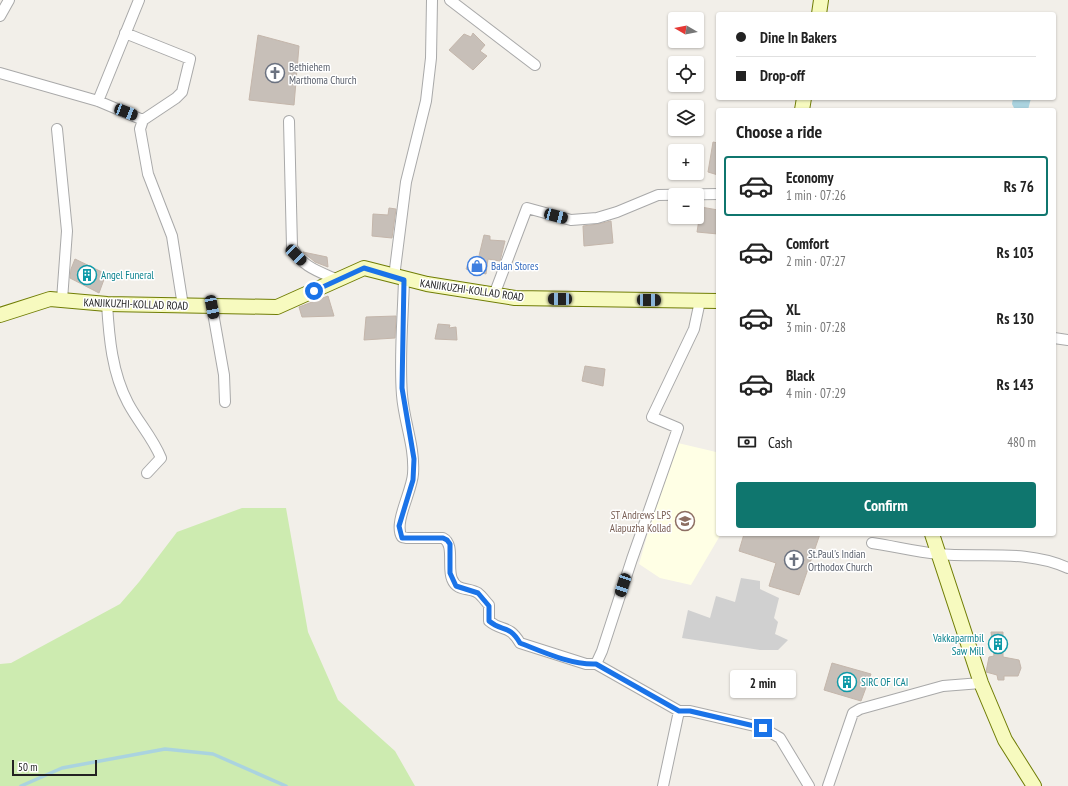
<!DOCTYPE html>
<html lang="en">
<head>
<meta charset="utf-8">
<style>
	body { margin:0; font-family:"PT Sans Narrow",sans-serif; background:#f2f2f2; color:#222; height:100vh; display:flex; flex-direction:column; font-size:15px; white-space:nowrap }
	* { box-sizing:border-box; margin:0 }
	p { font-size:13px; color:#767676 }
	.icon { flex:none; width:22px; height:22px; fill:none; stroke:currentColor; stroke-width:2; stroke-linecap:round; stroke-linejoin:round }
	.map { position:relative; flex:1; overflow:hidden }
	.details { position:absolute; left:716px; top:108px; width:340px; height:428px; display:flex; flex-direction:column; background:#fff; border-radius:4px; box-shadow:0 1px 3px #0004 }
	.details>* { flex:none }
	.top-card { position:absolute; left:716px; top:12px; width:340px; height:88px; border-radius:4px; box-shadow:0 1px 3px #0004; display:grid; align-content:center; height:88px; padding:0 20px; background:#fff }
	.needle { width:26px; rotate:279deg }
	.buttons { position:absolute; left:668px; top:12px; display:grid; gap:8px }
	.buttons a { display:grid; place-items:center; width:36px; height:36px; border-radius:4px; background:#fff; box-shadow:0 1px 3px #0004; font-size:20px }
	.scale { position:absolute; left:12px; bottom:10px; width:85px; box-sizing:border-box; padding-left:4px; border:2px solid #222; border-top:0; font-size:11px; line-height:14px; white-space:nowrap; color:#222; -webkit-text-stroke:3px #fff; paint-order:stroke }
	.end { position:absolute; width:18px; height:18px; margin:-9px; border:5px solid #1a73e8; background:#fff; box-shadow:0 0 0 2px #fff }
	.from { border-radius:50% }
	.bubble { position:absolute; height:28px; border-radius:4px; background:#fff; box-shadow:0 1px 3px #0004; font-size:13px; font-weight:700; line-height:28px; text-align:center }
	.car { position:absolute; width:12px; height:24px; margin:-12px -6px; border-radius:5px; box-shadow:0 0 3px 1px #0007; background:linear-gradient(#222 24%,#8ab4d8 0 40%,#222 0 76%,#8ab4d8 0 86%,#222 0) }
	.top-card b { display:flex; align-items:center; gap:14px; height:38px; font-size:15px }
	.top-card b+b { border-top:1px solid #e0e0e0 }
	.top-card i { width:10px; height:10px; background:#222 }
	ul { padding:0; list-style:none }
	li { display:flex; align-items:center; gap:12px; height:60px; margin:0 8px 6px; padding:0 12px; border:2px solid transparent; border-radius:4px }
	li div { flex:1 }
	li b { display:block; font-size:15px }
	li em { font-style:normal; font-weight:700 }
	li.current { border-color:#0f766e }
	li>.icon { width:36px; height:36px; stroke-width:1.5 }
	h2 { padding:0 20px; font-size:18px; line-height:48px }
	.pay { display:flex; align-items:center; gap:10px; height:44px; padding:0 20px; font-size:15px }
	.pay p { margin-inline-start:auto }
	.cta { display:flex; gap:8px; margin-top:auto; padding:8px 20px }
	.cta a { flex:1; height:46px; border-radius:4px; background:#0f766e; color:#fff; font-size:16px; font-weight:700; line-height:46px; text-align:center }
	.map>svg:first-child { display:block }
	.education { fill:#ffffe5 }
	.religious { fill:#d0d0d0 }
	.grass { fill:#cdebb0 }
	.water { fill:#aad3df }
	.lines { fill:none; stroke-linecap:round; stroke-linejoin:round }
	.stream { stroke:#aad3df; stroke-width:3.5 }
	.building { fill:#c7bfb8; stroke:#c4b6ab }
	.minor-casing { stroke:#a9a9a9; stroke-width:12 }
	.secondary-casing { stroke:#707d05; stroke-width:16 }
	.minor { stroke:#fff; stroke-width:10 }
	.secondary { stroke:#f7fabf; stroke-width:14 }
	.route { stroke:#1a73e8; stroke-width:5 }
	.labels { text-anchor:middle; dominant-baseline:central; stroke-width:3; stroke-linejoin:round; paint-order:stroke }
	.worship-label { font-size:11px; fill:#5b616d; stroke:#fff; text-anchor:start }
	.shop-label { font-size:11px; fill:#366cbe; stroke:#fff; text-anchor:start }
	.culture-label { font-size:11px; fill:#0d838f; stroke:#fff; text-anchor:start }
	.street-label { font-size:11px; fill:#222; stroke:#fff }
	.education-label { font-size:11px; fill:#785e54; stroke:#fff; text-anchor:end }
</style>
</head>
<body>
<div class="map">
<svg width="1068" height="786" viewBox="0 0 1068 786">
	<rect width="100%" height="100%" fill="#f2efe9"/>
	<!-- education -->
	<path class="education" d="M 678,443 L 716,452 L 718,455 L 718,534 L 721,534 L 691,585 L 660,578 L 639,564 L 655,508 Z"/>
	<!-- religious -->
	<path class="religious" d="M 741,578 L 760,581 L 760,589 L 779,598 L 774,618 L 778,622 L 775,634 L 788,640 L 778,650 L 760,650 L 682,638 L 688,610 L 710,618 L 716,596 L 735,602 Z"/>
	<!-- grass -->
	<path class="grass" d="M 242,508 L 286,508 L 308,632 L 338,700 L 395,751 L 415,786 L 0,786 L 0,664 L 11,663 L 120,604 L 139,582 L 177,532 Z"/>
	<!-- water -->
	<path class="water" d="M 1013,98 L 1031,98 L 1028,110 L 1015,110 L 1012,104 Z"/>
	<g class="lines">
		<!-- stream -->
		<path class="stream" d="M 21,786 L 62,768 L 165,749 L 213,754 L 286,786"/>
	</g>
	<!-- building -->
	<path class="building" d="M 473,33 L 485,45 L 480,51 L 487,56 L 473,70 L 449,50 L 464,34 L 471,37 Z
		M 258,35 L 299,46 L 294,105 L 249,100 Z
		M 713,142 L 718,143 L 718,175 L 708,172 Z
		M 701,207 L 718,210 L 718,234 L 697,232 Z
		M 389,208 L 396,209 L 392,238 L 372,236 L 373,214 L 388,215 Z
		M 611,221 L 613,243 L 584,246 L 583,226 L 598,224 Z
		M 484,235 L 490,236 L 490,240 L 505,241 L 500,261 L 488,259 L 486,274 L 466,269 L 471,258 L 478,260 Z
		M 303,252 L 327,257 L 328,267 L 315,262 Z
		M 75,259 L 106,274 L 99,293 L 70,278 L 71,269 Z
		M 328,296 L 334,316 L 302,317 L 299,307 Z
		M 396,316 L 395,338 L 364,340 L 366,317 Z
		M 438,324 L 450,325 L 449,328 L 456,327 L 457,340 L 435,339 Z
		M 585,366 L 605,369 L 603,386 L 582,381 Z
		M 744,534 L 820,534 L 799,595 L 769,586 L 776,563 L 739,551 Z
		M 991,632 L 1003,632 L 1003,657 L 1019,660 L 1021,668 L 1018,676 L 1004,676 L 1004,680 L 998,680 L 997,675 L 986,672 L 989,657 L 994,656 Z
		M 832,663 L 871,674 L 861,701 L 824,690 Z"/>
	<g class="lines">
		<defs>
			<path id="minor" d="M 450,0 L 535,65
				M 0,16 L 9,0
				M 125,33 L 190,59 L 182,92 L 176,98 L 143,120 L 140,129 L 148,174 L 172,236 L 183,306
				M 0,73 L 98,101 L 143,120
				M 98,101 L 139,0
				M 289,121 L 292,247 C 301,267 320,272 338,280
				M 57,129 L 67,231 L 62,300
				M 394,277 L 406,182 L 426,101 L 431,58 L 432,0
				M 404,279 C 403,318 399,357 402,395 C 404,422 415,446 413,474 C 412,491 393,524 402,537 L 407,538 L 443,538 C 455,544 447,567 452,579 C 457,592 469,587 478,593 C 482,596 486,602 489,605 L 489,621 C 502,632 509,624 520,643 L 586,664 L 596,664 L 602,651 L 632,559 L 678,428 L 652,417 L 694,329 L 700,301
				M 494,295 L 527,208 L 571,220 L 597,218 L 617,212 L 658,195 L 718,194
				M 107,304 C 109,337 112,373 128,403 C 138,422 153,438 161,458 L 147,473
				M 212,307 L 224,375 L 225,402
				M 1054,338 L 1068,340
				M 872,543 C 893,546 916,552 938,554 C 981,558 1027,549 1068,568
				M 596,664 L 679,711 L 690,711 L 763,728 L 780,738 L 809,786
				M 663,786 L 679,711
				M 828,786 L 853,713 L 860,709 L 943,686 L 981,683"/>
			<path id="secondary" d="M 819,14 L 821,0
				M 802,110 L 804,98
				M 0,315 L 50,299 L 107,304 L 277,307 L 364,268 L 427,284 L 515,298 L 718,301
				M 932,534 L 981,683 L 1005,740 L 1034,786"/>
		</defs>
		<!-- minor casing -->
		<use href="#minor" class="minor-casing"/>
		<!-- secondary casing -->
		<use href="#secondary" class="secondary-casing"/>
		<!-- minor -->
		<use href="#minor" class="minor"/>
		<!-- secondary -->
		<use href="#secondary" class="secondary"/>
	</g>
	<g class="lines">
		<!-- route -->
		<path class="route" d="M 314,291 L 364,268 L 404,280 L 402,388 L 414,459 L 413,480 L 399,526 L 402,538 L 443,538 L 447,540 L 450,544 L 450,573 L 456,586 L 478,593 L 489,606 L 489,621 C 502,632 509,624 520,643 C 543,652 571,665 596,664 L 679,711 L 690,711 L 763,728"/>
	</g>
	<!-- icons -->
	<defs>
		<symbol id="church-ring" viewBox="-11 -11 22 22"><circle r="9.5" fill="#fff" stroke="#6b7280" stroke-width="1.5"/><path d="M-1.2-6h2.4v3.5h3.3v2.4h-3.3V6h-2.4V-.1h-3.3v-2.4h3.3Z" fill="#6b7280"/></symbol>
		<symbol id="shop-ring" viewBox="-11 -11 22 22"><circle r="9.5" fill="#fff" stroke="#3f7fe0" stroke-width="1.5"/><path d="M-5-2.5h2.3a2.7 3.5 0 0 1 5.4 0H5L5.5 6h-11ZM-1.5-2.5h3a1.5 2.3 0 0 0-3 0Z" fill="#3f7fe0"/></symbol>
		<symbol id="building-ring" viewBox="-11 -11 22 22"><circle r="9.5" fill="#fff" stroke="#0f9aa8" stroke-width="1.5"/><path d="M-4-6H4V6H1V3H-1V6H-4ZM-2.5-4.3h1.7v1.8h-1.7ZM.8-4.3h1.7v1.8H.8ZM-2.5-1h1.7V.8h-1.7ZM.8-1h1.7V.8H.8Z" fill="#0f9aa8"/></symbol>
		<symbol id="school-ring" viewBox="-11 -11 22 22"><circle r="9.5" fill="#fff" stroke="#8d6e63" stroke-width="1.5"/><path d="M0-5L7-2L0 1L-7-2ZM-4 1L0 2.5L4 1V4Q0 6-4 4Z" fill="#8d6e63"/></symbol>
	</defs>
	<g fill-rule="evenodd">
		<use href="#church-ring" x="264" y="62" width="22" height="22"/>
		<use href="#shop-ring" x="466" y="255" width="22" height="22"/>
		<use href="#building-ring" x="76" y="264" width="22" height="22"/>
		<use href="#school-ring" x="674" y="510" width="22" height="22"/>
		<use href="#church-ring" x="783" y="549" width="22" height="22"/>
		<use href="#building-ring" x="987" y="633" width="22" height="22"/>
		<use href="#building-ring" x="836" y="671" width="22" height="22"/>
	</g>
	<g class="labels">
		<!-- worship labels -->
		<g class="worship-label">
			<text x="289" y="67">Bethiehem<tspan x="289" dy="13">Marthoma Church</tspan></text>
			<text x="808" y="554">St.Paul's Indian<tspan x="808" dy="13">Orthodox Church</tspan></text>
		</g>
		<!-- shop labels -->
		<g class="shop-label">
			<text x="491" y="266">Balan Stores</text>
		</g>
		<!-- culture labels -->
		<g class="culture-label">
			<text x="101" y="275">Angel Funeral</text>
			<text x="984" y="638" text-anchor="end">Vakkaparmbil<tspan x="984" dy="13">Saw Mill</tspan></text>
			<text x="861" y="682">SIRC OF ICAI</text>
		</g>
		<!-- street labels -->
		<g class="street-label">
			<text transform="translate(472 290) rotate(8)">KANJIKUZHI-KOLLAD ROAD</text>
			<text transform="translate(136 304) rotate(2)">KANJIKUZHI-KOLLAD ROAD</text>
		</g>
		<!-- education labels -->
		<g class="education-label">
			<text x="671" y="515">ST Andrews LPS<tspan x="671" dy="13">Alapuzha Kollad</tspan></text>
		</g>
	</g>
</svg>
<div class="buttons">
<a><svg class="needle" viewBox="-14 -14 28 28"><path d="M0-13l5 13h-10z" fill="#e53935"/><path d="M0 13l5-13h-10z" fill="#767676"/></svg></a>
<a><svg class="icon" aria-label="locate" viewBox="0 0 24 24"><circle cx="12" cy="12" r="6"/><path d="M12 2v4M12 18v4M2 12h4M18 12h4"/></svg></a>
<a><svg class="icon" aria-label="layers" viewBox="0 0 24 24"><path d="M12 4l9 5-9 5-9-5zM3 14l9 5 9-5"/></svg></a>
<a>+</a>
<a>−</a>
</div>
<div class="scale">50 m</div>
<i class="end from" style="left:314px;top:291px"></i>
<i class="end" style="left:763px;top:728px"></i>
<div class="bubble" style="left:730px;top:670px;width:66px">2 min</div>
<i class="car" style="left:126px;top:112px;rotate:111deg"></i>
<i class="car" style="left:556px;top:216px;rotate:105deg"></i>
<i class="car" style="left:296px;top:255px;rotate:135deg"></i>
<i class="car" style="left:560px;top:299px;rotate:270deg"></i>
<i class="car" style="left:649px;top:300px;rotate:91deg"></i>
<i class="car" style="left:212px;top:307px;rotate:169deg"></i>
<i class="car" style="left:623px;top:585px;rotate:198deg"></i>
<div class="top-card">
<b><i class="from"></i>Dine In Bakers</b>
<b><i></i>Drop-off</b>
</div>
<section class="details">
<h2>Choose a ride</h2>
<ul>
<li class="current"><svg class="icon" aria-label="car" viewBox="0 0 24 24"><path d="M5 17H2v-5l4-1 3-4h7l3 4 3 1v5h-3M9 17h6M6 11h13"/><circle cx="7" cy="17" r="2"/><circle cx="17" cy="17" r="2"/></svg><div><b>Economy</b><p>1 min · 07:26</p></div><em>Rs 76</em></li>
<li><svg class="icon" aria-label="car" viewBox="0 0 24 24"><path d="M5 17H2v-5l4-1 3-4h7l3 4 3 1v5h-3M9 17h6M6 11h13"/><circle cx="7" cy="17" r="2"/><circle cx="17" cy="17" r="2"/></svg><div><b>Comfort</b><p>2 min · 07:27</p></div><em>Rs 103</em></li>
<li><svg class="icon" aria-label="car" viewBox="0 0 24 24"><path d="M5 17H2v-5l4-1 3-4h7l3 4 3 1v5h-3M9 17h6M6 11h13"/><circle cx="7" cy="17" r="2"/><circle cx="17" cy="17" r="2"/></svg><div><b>XL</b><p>3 min · 07:28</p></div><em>Rs 130</em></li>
<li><svg class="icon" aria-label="car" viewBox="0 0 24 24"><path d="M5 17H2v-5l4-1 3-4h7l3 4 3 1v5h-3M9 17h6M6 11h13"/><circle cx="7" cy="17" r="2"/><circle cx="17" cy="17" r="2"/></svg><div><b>Black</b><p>4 min · 07:29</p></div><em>Rs 143</em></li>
</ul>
<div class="pay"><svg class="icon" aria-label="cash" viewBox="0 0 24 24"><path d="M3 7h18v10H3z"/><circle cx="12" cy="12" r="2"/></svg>Cash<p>480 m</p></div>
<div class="cta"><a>Confirm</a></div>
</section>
</div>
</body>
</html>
